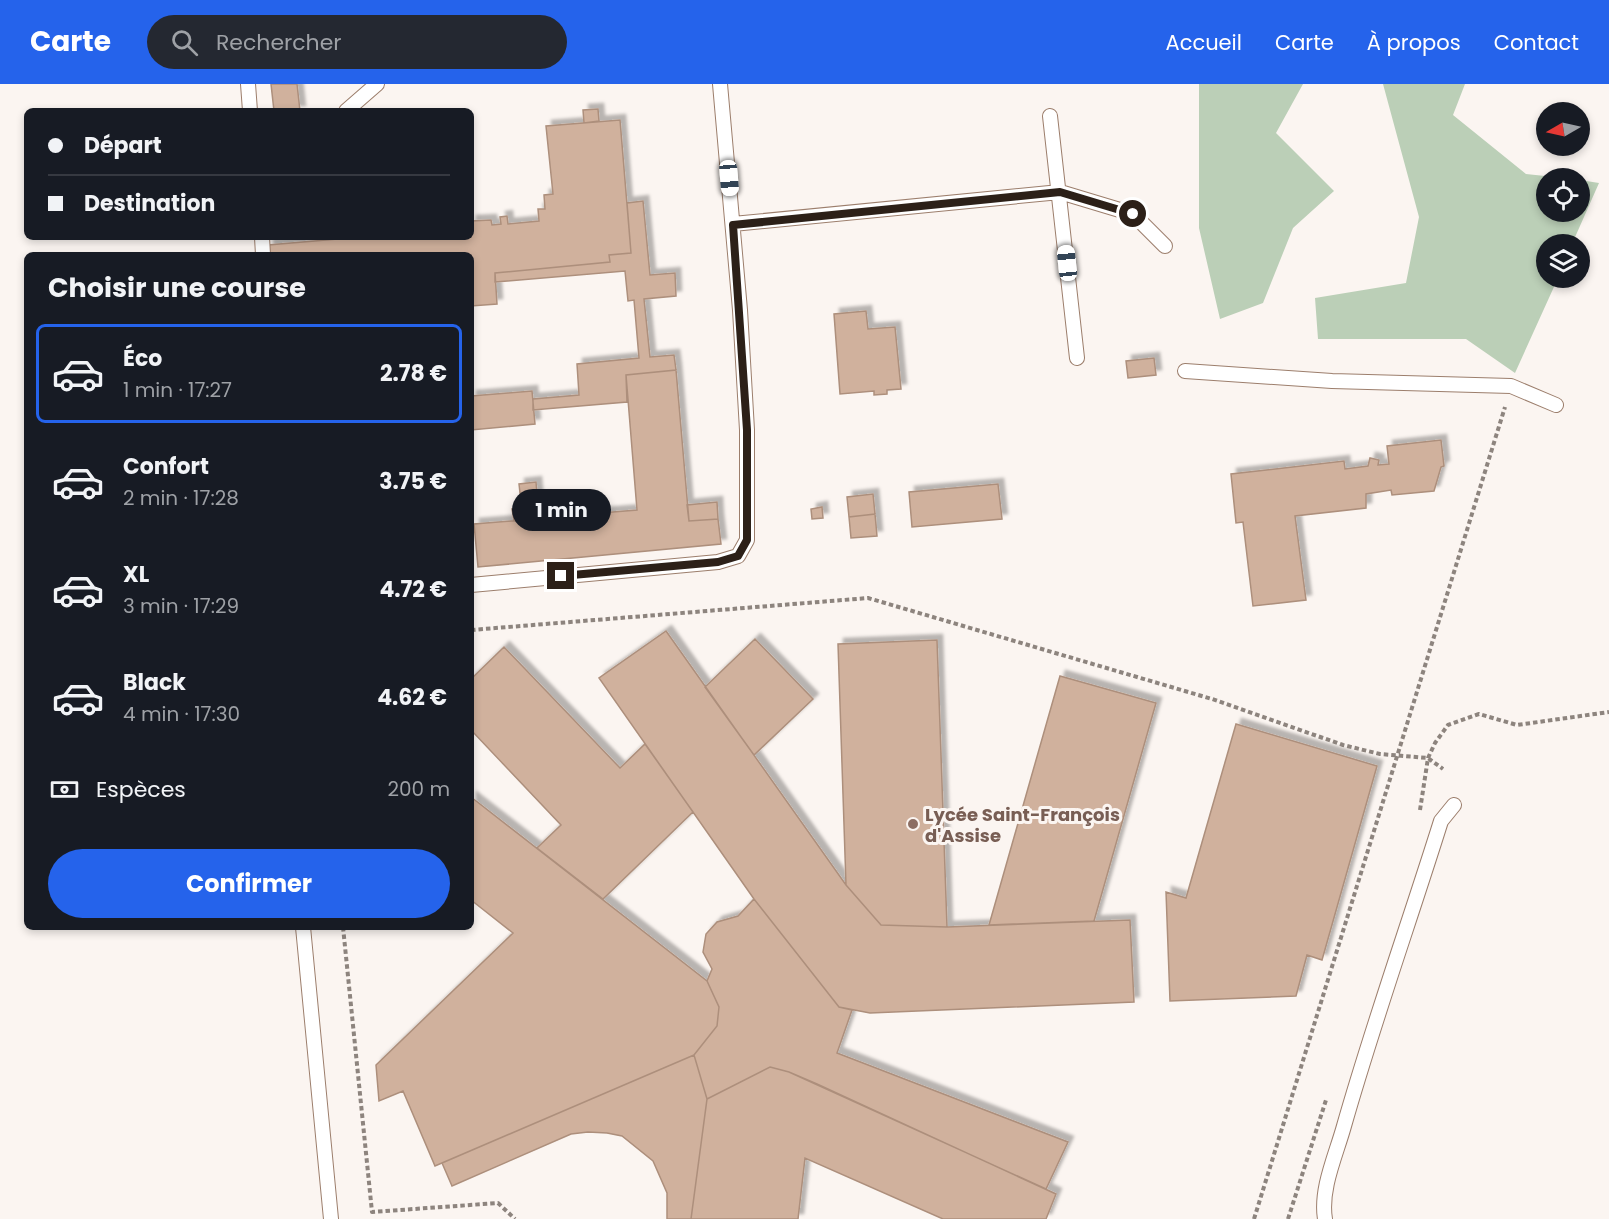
<!DOCTYPE html>
<html lang="fr">
<head>
<meta charset="utf-8">
<style>
	body { margin:0; font-family:Poppins,sans-serif; background:#242831; color:#f1f3f6; height:100vh; display:flex; flex-direction:column; font-size:22px; white-space:nowrap }
	* { box-sizing:border-box; margin:0 }
	p { font-size:20px; color:#9ea1a6 }
	.icon { flex:none; width:33px; height:33px; fill:none; stroke:currentColor; stroke-width:2; stroke-linecap:round; stroke-linejoin:round }
	.map { position:relative; flex:1; overflow:hidden }
	.details { position:absolute; left:24px; top:168px; width:450px; height:678px; display:flex; flex-direction:column; background:#171b24; border-radius:9px; box-shadow:0 3px 9px #0003 }
	.details>* { flex:none }
	.hud { position:absolute; left:24px; top:24px; width:450px; height:132px; border-radius:9px; box-shadow:0 3px 9px #0003; display:grid; align-content:center; height:132px; padding:0 24px; background:#171b24 }
	.needle { width:39px; rotate:261deg }
	.fabs { position:absolute; left:1536px; top:18px; display:grid; gap:12px }
	.fabs a { display:grid; place-items:center; width:54px; height:54px; border-radius:50%; background:#171b24; box-shadow:0 3px 9px #0003; font-size:30px }
	.end { position:absolute; width:27px; height:27px; margin:-14px; border:8px solid #2c2018; background:#fff; box-shadow:0 0 0 3px #fff }
	.from { border-radius:50% }
	.bubble { position:absolute; height:42px; border-radius:21px; background:#171b24; box-shadow:0 3px 9px #0003; font-size:20px; font-weight:700; line-height:42px; text-align:center }
	.car { position:absolute; width:18px; height:36px; margin:-18px -9px; border-radius:8px; box-shadow:0 0 4px 2px #0007; background:linear-gradient(#fff 24%,#345 0 40%,#fff 0 76%,#345 0 86%,#fff 0) }
	.hud b { display:flex; align-items:center; gap:21px; height:57px; font-size:22px }
	.hud b+b { border-top:2px solid #363941 }
	.hud i { width:15px; height:15px; background:#f1f3f6 }
	ul { padding:0; list-style:none }
	li { display:flex; align-items:center; gap:18px; height:99px; margin:0 12px 9px; padding:0 12px; border:3px solid transparent; border-radius:9px }
	li div { flex:1 }
	li b { display:block; font-size:22px }
	li em { font-style:normal; font-weight:700 }
	li.current { border-color:#2563eb }
	li>.icon { width:54px; height:54px; stroke-width:1.5 }
	h2 { padding:0 24px; font-size:27px; line-height:72px }
	.pay { display:flex; align-items:center; gap:15px; height:66px; padding:0 24px; font-size:22px }
	.pay p { margin-inline-start:auto }
	.button { display:flex; gap:12px; margin-top:auto; padding:12px 24px }
	.button a { flex:1; height:69px; border-radius:36px; background:#2563eb; color:#fff; font-size:24px; font-weight:700; line-height:69px; text-align:center }
	header { display:flex; align-items:center; gap:36px; box-sizing:border-box; height:84px; padding:0 30px; background:#2563eb; color:#fff }
	header strong { font-size:28px }
	nav { display:flex; gap:33px; margin-inline-start:auto; font-size:21px }
	.search { width:420px; height:54px; background:#242831; display:flex; align-items:center; gap:15px; box-sizing:border-box; padding:0 21px; border-radius:33px; color:#9ea1a6; font-size:22px }
	.map>svg:first-child { display:block }
	.green { fill:#bbcfb7 }
	.building { fill:#d0b19d; stroke:#ad8f7c; stroke-width:1.5; filter:url(#shadow) }
	.lines { fill:none; stroke-linecap:round; stroke-linejoin:round }
	.lane-casing { stroke:#9c7e6c; stroke-width:16 }
	.path { stroke:#8d847e; stroke-width:4; stroke-dasharray:4.5 3; stroke-linecap:butt }
	.lane { stroke:#fff; stroke-width:14 }
	.route { stroke:#2c2018; stroke-width:8 }
	.education-dot { fill:#8d6e63; stroke:#fbf5f1; stroke-width:2 }
	.labels { text-anchor:middle; dominant-baseline:central; stroke-width:6; stroke-linejoin:round; paint-order:stroke }
	.education-label { font-size:18px; font-weight:bold; fill:#785e54; stroke:#fbf5f1; text-anchor:start }
</style>
</head>
<body>
<header>
<strong>Carte</strong>
<div class="search"><svg class="icon" aria-label="search" viewBox="0 0 24 24"><circle cx="10" cy="10" r="6"/><path d="M15 15l6 6"/></svg>Rechercher</div>
<nav><a>Accueil</a><a>Carte</a><a>À propos</a><a>Contact</a></nav>
</header>
<div class="map">
<svg width="1609" height="1135" viewBox="0 0 1609 1135">
	<defs>
		<filter id="shadow"><feDropShadow dx="5.5" dy="-5.5" stdDeviation="1.5" flood-color="#0004"/></filter>
	</defs>
	<rect width="100%" height="100%" fill="#fbf5f1"/>
	<!-- green -->
	<path class="green" d="M 1199,0 L 1303,0 L 1276,49 L 1334,107 L 1293,144 L 1263,219 L 1220,235 L 1199,144 Z
		M 1383,0 L 1465,0 L 1453,31 L 1526,90 L 1564,94 L 1546,94 L 1546,128 L 1580,128 L 1580,96 L 1599,99 L 1572,160 L 1546,160 L 1546,194 L 1558,194 L 1515,289 L 1466,255 L 1318,255 L 1315,214 L 1406,199 L 1419,133 Z"/>
	<!-- building -->
	<path class="building" d="M 271,0 L 297,0 L 300,27 L 274,27 Z
		M 598,25 L 599,37 L 584,39 L 583,26 Z
		M 620,36 L 631,169 L 609,171 L 610,178 L 495,189 L 497,220 L 471,222 L 471,171 L 269,171 L 268,161 L 361,153 L 471,153 L 471,137 L 491,136 L 492,141 L 501,140 L 500,133 L 507,132 L 508,140 L 539,137 L 538,125 L 545,125 L 544,111 L 553,110 L 546,42 Z
		M 643,117 L 650,191 L 675,189 L 676,212 L 644,215 L 650,273 L 674,271 L 676,286 L 626,291 L 627,318 L 533,326 L 533,315 L 579,311 L 577,280 L 639,274 L 634,216 L 628,217 L 625,187 L 495,198 L 495,189 L 610,178 L 609,171 L 631,169 L 627,119 Z
		M 866,227 L 868,245 L 895,243 L 901,305 L 887,306 L 887,310 L 874,311 L 874,307 L 840,310 L 834,230 Z
		M 1154,274 L 1156,291 L 1128,294 L 1126,277 Z
		M 676,286 L 689,437 L 718,435 L 721,460 L 478,483 L 474,440 L 523,436 L 519,400 L 536,398 L 539,434 L 637,426 L 626,291 Z
		M 532,307 L 535,340 L 471,346 L 471,312 Z
		M 1441,356 L 1444,382 L 1441,383 L 1434,407 L 1392,411 L 1391,406 L 1366,410 L 1366,424 L 1295,432 L 1306,516 L 1253,522 L 1243,438 L 1236,439 L 1231,390 L 1344,377 L 1345,385 L 1368,382 L 1370,374 L 1379,376 L 1378,381 L 1389,380 L 1387,362 Z
		M 998,400 L 1002,435 L 912,443 L 909,408 Z
		M 873,410 L 875,430 L 849,433 L 847,413 Z
		M 544,413 L 547,434 L 539,434 L 538,414 Z
		M 717,418 L 718,435 L 689,437 L 687,421 Z
		M 822,423 L 823,434 L 812,435 L 811,425 Z
		M 512,425 L 521,425 L 523,436 L 514,437 Z
		M 875,430 L 877,452 L 851,454 L 849,433 Z
		M 666,547 L 846,801 L 881,841 L 947,843 L 1130,836 L 1134,918 L 870,929 L 839,923 L 754,815 L 599,594 Z
		M 755,555 L 813,615 L 754,671 L 705,603 Z
		M 937,556 L 947,843 L 881,841 L 846,801 L 838,560 Z
		M 504,563 L 620,684 L 645,660 L 693,728 L 603,815 L 537,764 L 561,741 L 471,646 L 471,595 Z
		M 1060,592 L 1156,619 L 1094,837 L 989,841 Z
		M 1236,640 L 1377,682 L 1322,876 L 1307,871 L 1296,912 L 1170,917 L 1166,808 L 1186,814 Z
		M 471,713 L 707,897 L 719,923 L 717,942 L 694,971 L 435,1082 L 403,1007 L 379,1017 L 376,981 L 513,849 L 471,816 Z
		M 754,815 L 839,923 L 852,926 L 837,969 L 1068,1058 L 1046,1105 L 789,988 L 770,983 L 707,1015 L 694,971 L 717,942 L 719,923 L 707,897 L 712,885 L 703,868 L 706,850 L 717,838 L 738,832 Z
		M 694,971 L 707,1015 L 691,1135 L 667,1135 L 667,1109 L 653,1077 L 622,1052 L 607,1049 L 588,1048 L 571,1050 L 452,1102 L 442,1079 Z
		M 770,983 L 789,988 L 817,1000 L 1056,1110 L 1046,1135 L 943,1135 L 805,1074 L 798,1135 L 691,1135 L 707,1015 Z"/>
	<g class="lines">
		<defs>
			<path id="lane" d="M 248,0 L 250,27
				M 346,27 L 377,0
				M 1050,32 L 1077,274
				M 733,140 L 1060,108 L 1133,130 L 1165,162
				M 262,153 L 263,171
				M 1185,287 L 1332,297 L 1511,302 L 1556,321
				M 471,501 L 718,478 L 738,472 L 747,456 L 747,346 L 740,226 L 720,0
				M 303,843 L 331,1135
				M 1325,1135 C 1320,1105 1336,1071 1344,1042 C 1373,940 1409,839 1441,737 L 1454,721"/>
		</defs>
		<!-- lane casing -->
		<use href="#lane" class="lane-casing"/>
		<!-- path -->
		<path class="path" d="M 471,546 L 868,514 L 1212,615 L 1343,661 L 1380,670 L 1428,674 L 1443,685
			M 1420,726 L 1428,674 L 1435,659 L 1448,641 L 1479,630 L 1517,641 L 1609,628
			M 343,843 L 372,1128 L 498,1119 L 515,1135
			M 1254,1135 L 1505,323
			M 1288,1135 L 1326,1016"/>
		<!-- lane -->
		<use href="#lane" class="lane"/>
	</g>
	<g class="lines">
		<!-- route -->
		<path class="route" d="M 561,492 L 718,478 L 738,472 L 747,456 L 747,346 L 733,141 L 1060,108 L 1133,130"/>
	</g>
	<!-- markers -->
	<circle class="education-dot" cx="913" cy="740" r="6"/>
	<g class="labels">
		<!-- education labels -->
		<g class="education-label">
			<text x="925" y="730">Lycée Saint-François<tspan x="925" dy="21">d'Assise</tspan></text>
		</g>
	</g>
</svg>
<div class="fabs">
<a><svg class="needle" viewBox="-14 -14 28 28"><path d="M0-13l5 13h-10z" fill="#e53935"/><path d="M0 13l5-13h-10z" fill="#9ea1a6"/></svg></a>
<a><svg class="icon" aria-label="locate" viewBox="0 0 24 24"><circle cx="12" cy="12" r="6"/><path d="M12 2v4M12 18v4M2 12h4M18 12h4"/></svg></a>
<a><svg class="icon" aria-label="layers" viewBox="0 0 24 24"><path d="M12 4l9 5-9 5-9-5zM3 14l9 5 9-5"/></svg></a>
</div>
<i class="end from" style="left:1133px;top:130px"></i>
<i class="end" style="left:561px;top:492px"></i>
<div class="bubble" style="left:512px;top:405px;width:99px">1 min</div>
<i class="car" style="left:729px;top:94px;rotate:175deg"></i>
<i class="car" style="left:1067px;top:179px;rotate:354deg"></i>
<div class="hud">
<b><i class="from"></i>Départ</b>
<b><i></i>Destination</b>
</div>
<section class="details">
<h2>Choisir une course</h2>
<ul>
<li class="current"><svg class="icon" aria-label="car" viewBox="0 0 24 24"><path d="M5 17H2v-5l4-1 3-4h7l3 4 3 1v5h-3M9 17h6M6 11h13"/><circle cx="7" cy="17" r="2"/><circle cx="17" cy="17" r="2"/></svg><div><b>Éco</b><p>1 min · 17:27</p></div><em>2.78 €</em></li>
<li><svg class="icon" aria-label="car" viewBox="0 0 24 24"><path d="M5 17H2v-5l4-1 3-4h7l3 4 3 1v5h-3M9 17h6M6 11h13"/><circle cx="7" cy="17" r="2"/><circle cx="17" cy="17" r="2"/></svg><div><b>Confort</b><p>2 min · 17:28</p></div><em>3.75 €</em></li>
<li><svg class="icon" aria-label="car" viewBox="0 0 24 24"><path d="M5 17H2v-5l4-1 3-4h7l3 4 3 1v5h-3M9 17h6M6 11h13"/><circle cx="7" cy="17" r="2"/><circle cx="17" cy="17" r="2"/></svg><div><b>XL</b><p>3 min · 17:29</p></div><em>4.72 €</em></li>
<li><svg class="icon" aria-label="car" viewBox="0 0 24 24"><path d="M5 17H2v-5l4-1 3-4h7l3 4 3 1v5h-3M9 17h6M6 11h13"/><circle cx="7" cy="17" r="2"/><circle cx="17" cy="17" r="2"/></svg><div><b>Black</b><p>4 min · 17:30</p></div><em>4.62 €</em></li>
</ul>
<div class="pay"><svg class="icon" aria-label="cash" viewBox="0 0 24 24"><path d="M3 7h18v10H3z"/><circle cx="12" cy="12" r="2"/></svg>Espèces<p>200 m</p></div>
<div class="button"><a>Confirmer</a></div>
</section>
</div>
</body>
</html>
